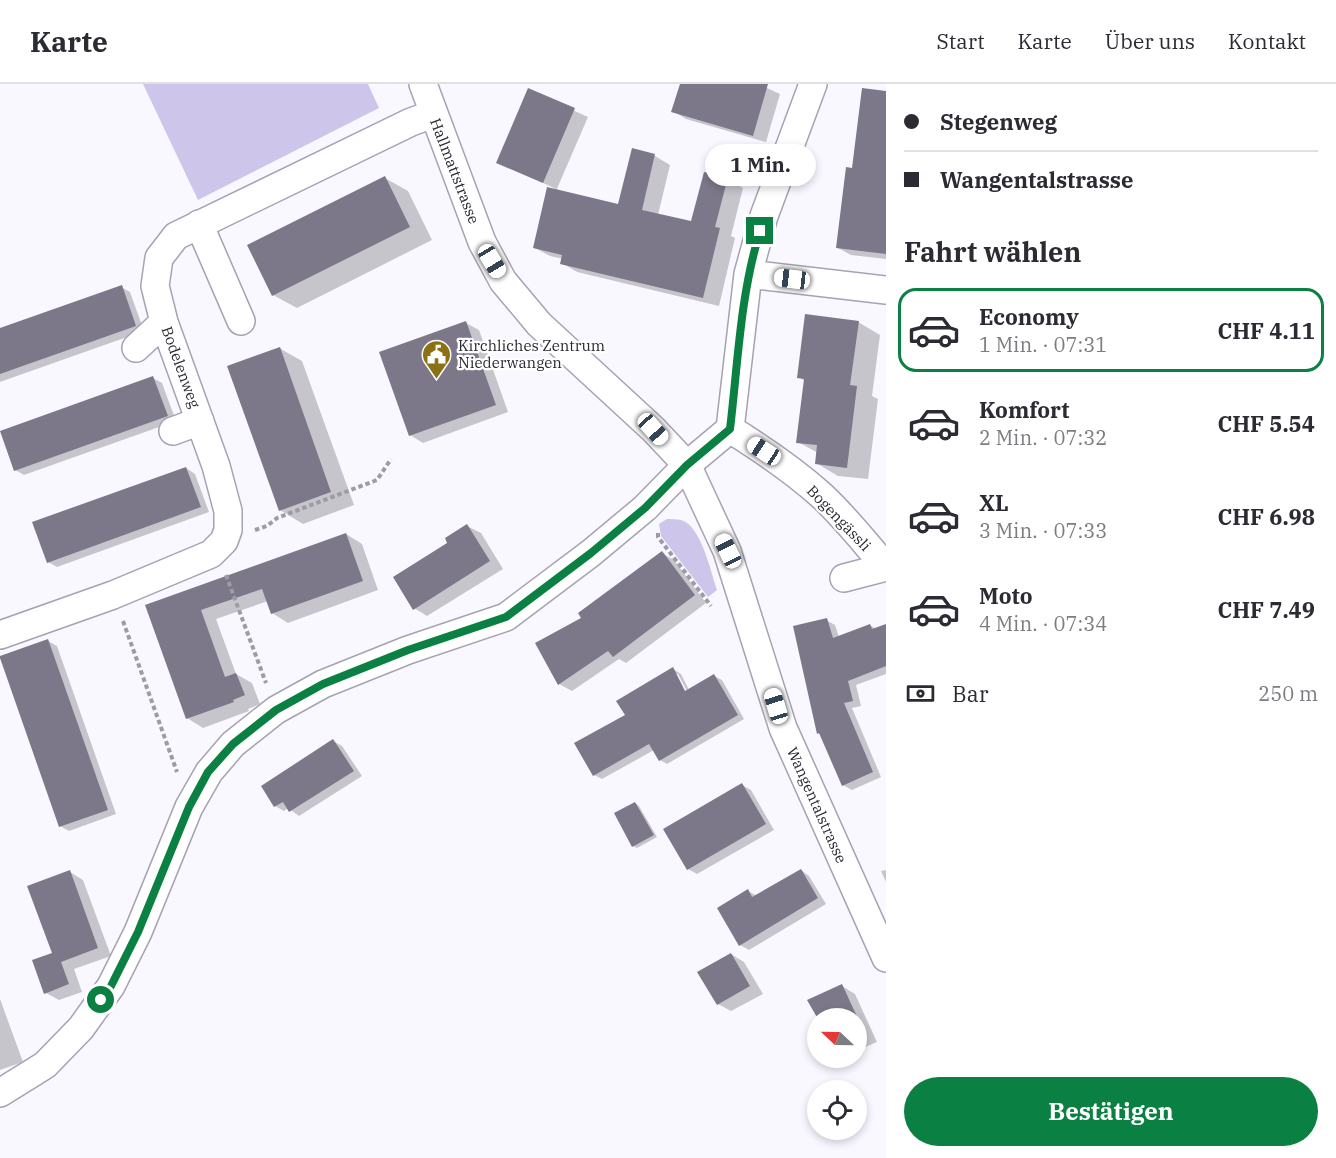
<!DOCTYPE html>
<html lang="de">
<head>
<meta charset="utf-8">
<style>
	body { margin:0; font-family:"IBM Plex Serif",serif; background:#f2f2f3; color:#2b2b33; height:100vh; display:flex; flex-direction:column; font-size:22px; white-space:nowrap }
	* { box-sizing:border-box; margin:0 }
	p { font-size:20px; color:#7c7c81 }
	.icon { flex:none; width:33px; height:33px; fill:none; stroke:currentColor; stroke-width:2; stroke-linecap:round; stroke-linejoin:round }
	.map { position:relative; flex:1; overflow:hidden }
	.panel { display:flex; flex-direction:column; background:#fff; width:450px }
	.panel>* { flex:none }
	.top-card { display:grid; align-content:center; height:132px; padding:0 18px; background:#fff }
	.needle { width:39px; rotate:292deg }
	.controls { position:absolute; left:807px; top:924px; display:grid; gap:12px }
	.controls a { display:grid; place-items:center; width:60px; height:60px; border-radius:50%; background:#fff; box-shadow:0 3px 9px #0003; font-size:30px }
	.end { position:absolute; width:27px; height:27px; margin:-14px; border:8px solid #0b8043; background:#fff; box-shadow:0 0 0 3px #fff }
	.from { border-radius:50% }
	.bubble { position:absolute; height:42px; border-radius:21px; background:#fff; box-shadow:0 3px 9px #0003; font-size:20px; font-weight:700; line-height:42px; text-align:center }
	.car { position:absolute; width:18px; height:36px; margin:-18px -9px; border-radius:8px; box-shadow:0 0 4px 2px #0007; background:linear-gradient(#fff 24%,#345 0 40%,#fff 0 76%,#345 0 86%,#fff 0) }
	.top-card b { display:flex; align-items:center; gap:21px; height:57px; font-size:22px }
	.top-card b+b { border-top:2px solid #e1e1e2 }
	.top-card i { width:15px; height:15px; background:#2b2b33 }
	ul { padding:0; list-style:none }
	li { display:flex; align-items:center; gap:18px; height:84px; margin:0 12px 9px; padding:0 6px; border:3px solid transparent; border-radius:18px }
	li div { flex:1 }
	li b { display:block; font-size:22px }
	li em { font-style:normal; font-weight:700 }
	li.current { border-color:#0b8043 }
	li>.icon { width:54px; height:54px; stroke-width:1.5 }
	h2 { padding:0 18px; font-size:27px; line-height:72px }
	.pay { display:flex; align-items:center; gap:15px; height:66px; padding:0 18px; font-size:22px }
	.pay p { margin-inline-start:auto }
	.cta { display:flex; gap:12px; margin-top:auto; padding:12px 18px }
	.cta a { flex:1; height:69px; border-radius:36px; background:#0b8043; color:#fff; font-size:24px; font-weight:700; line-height:69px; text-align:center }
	header { display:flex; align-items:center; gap:36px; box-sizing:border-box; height:84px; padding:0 30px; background:#fff; border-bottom:2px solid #e1e1e2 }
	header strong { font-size:28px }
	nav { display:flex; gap:33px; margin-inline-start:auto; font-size:21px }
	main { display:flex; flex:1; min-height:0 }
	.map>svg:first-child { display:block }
	.green { fill:#cec5ea }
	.shadow { fill:#0003; fill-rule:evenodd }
	.building { fill:#7c7889 }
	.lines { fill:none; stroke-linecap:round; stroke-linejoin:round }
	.minor-casing { stroke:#a6a2b4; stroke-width:30 }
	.path { stroke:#9d9ba3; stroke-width:4; stroke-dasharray:4.5 3; stroke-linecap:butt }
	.minor { stroke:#fff; stroke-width:27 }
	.route { stroke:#0b8043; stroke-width:8 }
	.labels { text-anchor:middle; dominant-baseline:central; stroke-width:4.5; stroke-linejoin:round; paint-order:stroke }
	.street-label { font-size:15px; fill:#2b2931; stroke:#fff }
	.poi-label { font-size:15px; fill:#2b2931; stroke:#fff; text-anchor:start }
</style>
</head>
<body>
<header>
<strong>Karte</strong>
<nav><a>Start</a><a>Karte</a><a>Über uns</a><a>Kontakt</a></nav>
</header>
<main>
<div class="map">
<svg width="886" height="1074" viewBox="0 0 886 1074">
	<rect width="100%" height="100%" fill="#f9f7ff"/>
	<!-- green -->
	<path class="green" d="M 143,0 L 368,0 L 379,24 L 198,116 Z
		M 667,435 C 671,435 677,435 681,436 C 701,441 711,489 717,506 L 708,513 L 661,452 L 659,440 Z"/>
	<!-- shadow -->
	<path class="shadow" d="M 681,0 L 758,0 L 780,10 L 766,58 L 686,35 L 673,27 Z
		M 528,6 L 588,33 L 556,107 L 619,122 L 633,66 L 655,72 L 670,81 L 658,131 L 693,139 L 727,95 L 743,104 L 731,152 L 735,154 L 719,222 L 577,188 L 562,179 L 563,175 L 550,172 L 535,164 L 556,105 L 498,78 Z
		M 886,8 L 886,175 L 851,171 L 838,164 Z
		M 385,94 L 408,107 L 432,156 L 297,224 L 273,211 Z
		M 121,203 L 130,208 L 144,247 L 0,298 L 0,246 Z
		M 858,238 L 880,251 L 872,312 L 878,315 L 868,395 L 838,392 L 816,379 L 818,369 L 798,358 L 805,297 L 799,293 Z
		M 466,239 L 479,246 L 508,328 L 423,359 L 410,351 Z
		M 279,264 L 302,277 L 354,421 L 303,440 L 280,426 Z
		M 153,294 L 162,299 L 176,337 L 24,391 L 15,386 Z
		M 186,384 L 195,390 L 209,428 L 57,483 L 48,478 Z
		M 467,442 L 481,449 L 503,485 L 427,532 L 414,524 L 449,459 Z
		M 346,450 L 362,460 L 378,506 L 288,539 L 272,529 L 268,517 L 216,535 L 236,590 L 252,599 L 260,620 L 248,625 L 249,627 L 203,644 L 187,634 L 147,522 Z
		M 662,469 L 674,476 L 706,519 L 626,579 L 619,575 L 572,607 L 559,600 L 583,534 Z
		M 826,536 L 835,541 L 839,553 L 870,541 L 876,545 L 886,541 L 886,590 L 856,601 L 861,622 L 852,624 L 881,693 L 852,706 L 843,701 L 822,651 L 818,649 Z
		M 48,557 L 57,562 L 116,730 L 69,747 L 60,742 Z
		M 673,585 L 681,590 L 689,606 L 714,592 L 722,596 L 744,635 L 667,680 L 660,676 L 654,666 L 602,695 L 594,691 L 627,632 ZM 675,590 L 678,590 L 690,613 L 687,614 Z
		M 333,657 L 342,662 L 362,692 L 299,732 L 288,724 L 284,727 L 275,722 Z
		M 742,701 L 751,706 L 774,746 L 697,790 L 688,785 Z
		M 635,719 L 639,722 L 657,753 L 637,764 L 633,762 Z
		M 801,786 L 809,792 L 826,820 L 749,866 L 740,861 L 748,807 L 757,812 Z
		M 886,786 L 886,798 L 881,787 Z
		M 70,788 L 83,796 L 111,872 L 74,885 L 82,908 L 59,916 L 46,909 Z
		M 731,870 L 744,878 L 763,910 L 731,927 L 718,920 Z
		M 842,902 L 855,910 L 877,958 L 856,967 L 856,934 L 819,934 Z
		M 0,915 L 23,978 L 0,986 Z"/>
	<!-- building -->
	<path class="building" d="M 680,0 L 768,0 L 753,52 L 671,28 Z
		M 528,4 L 575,24 L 543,99 L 496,79 Z
		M 862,4 L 886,7 L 886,170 L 836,164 L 846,83 L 852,84 Z
		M 632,64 L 655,70 L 642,126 L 691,137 L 704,88 L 728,93 L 715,143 L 720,144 L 703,214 L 560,180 L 562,171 L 533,164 L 547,103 L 618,120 Z
		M 385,92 L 410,143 L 272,212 L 247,161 Z
		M 122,201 L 136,242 L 0,290 L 0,244 Z
		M 805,230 L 859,237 L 850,301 L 857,302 L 847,384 L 815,380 L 817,361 L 796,359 L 804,295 L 797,294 Z
		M 466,237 L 496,321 L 409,352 L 379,268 Z
		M 280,263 L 331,408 L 279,427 L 227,282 Z
		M 153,292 L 168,332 L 14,387 L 0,347 Z
		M 186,383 L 201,423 L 47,479 L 32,438 Z
		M 467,440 L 490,477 L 413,526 L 393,493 L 447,459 L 445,454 Z
		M 346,449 L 363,497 L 271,530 L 262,505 L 201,526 L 225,593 L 236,589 L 245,611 L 233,616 L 234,618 L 186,635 L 145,521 Z
		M 662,467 L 695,511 L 613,573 L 608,567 L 558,601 L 535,559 L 581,534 L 578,529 Z
		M 827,534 L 833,554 L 870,540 L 872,545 L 886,540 L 886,582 L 848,597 L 853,617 L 844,619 L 873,688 L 842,702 L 819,649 L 817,650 L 793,542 Z
		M 48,555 L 108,726 L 59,743 L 0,574 L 0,572 Z
		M 673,583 L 685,607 L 714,590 L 738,631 L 659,677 L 649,660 L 593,692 L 574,659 L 625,631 L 616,617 Z
		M 333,655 L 354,687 L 289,728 L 283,718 L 274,723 L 261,702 Z
		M 742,699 L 766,740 L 687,786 L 663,745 Z
		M 635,718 L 654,751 L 632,763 L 614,729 Z
		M 801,785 L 818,814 L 739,862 L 717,824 L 748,805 L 752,813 Z
		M 70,786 L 98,864 L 61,878 L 69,900 L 44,910 L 32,876 L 52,869 L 27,802 Z
		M 731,869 L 750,902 L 717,921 L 697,888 Z
		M 842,900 L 865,950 L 856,954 L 856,934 L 818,935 L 807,916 Z"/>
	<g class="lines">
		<defs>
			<path id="minor" d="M 423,0 L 482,158 L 503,197 L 539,240 L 653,345 L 687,381 L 727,467 L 783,644 L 886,874
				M 199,140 L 241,237
				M 748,190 L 886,206
				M 136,264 L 164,238
				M 730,345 C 762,365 793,386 821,411 C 845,433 865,459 886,483
				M 173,347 L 200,337
				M 844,494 L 886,483
				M 0,551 L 113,511 L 211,470 L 224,457 L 228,446 L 228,427 L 216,382 L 164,238 L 155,202 L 159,174 L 176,152 L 411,38 L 433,30
				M 0,1009 L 45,981 L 81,944 L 111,902 L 138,848 L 189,723 L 209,688 L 233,660 L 276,626 L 323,600 L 408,566 L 506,533 L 591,469 L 645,424 L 687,381 L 730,345 L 748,190 L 764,132 L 813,0"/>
		</defs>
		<!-- minor casing -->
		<use href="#minor" class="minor-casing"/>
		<!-- path -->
		<path class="path" d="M 255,446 L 267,442 L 277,434 L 377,396 L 391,375
			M 658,449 L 658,453 L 711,522
			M 226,491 L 266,599
			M 123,537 L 177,688"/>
		<!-- minor -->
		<use href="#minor" class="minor"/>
	</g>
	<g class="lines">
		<!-- route -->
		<path class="route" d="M 101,916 L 111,902 L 138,848 L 189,723 L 208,688 L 233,660 L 276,626 L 323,600 L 408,566 L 506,533 L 591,469 L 645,424 L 687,381 L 730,345 C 738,279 740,212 760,147"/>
	</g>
	<!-- icons -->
	<defs>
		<symbol id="civic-pin" viewBox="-11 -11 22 30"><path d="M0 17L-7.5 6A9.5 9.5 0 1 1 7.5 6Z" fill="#8a7214" stroke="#fff"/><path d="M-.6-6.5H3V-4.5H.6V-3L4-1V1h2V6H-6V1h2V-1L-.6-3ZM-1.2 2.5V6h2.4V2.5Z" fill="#fff"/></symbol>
	</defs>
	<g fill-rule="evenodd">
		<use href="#civic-pin" x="420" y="254" width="33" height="45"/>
	</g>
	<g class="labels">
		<!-- street labels -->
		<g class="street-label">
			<text transform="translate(455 87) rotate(69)">Hallmattstrasse</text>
			<text transform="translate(181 283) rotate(70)">Bodelenweg</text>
			<text transform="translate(839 434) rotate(46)">Bogengässli</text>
			<text transform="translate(817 721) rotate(66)">Wangentalstrasse</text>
		</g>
		<!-- poi labels -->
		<g class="poi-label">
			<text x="458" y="261">Kirchliches Zentrum<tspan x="458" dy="17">Niederwangen</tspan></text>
		</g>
	</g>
</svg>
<div class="controls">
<a><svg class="needle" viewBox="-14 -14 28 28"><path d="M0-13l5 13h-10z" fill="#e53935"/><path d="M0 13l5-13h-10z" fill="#7c7c81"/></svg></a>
<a><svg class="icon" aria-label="locate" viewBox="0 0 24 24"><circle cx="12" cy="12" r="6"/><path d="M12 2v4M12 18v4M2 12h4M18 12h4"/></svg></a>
</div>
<i class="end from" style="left:101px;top:916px"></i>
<i class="end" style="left:760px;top:147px"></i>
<div class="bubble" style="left:705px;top:60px;width:111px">1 Min.</div>
<i class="car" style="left:492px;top:177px;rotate:149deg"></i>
<i class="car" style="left:792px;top:195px;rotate:277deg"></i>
<i class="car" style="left:653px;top:345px;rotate:138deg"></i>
<i class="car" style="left:764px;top:367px;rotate:303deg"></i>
<i class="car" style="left:728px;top:467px;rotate:334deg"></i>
<i class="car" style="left:776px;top:622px;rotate:343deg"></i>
</div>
<section class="panel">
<div class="top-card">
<b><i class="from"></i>Stegenweg</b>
<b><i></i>Wangentalstrasse</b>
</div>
<h2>Fahrt wählen</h2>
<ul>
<li class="current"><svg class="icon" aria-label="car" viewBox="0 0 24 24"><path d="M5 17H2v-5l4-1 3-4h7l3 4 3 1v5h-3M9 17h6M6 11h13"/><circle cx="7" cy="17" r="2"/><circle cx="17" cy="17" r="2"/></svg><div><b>Economy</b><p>1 Min. · 07:31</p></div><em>CHF 4.11</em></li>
<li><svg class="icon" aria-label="car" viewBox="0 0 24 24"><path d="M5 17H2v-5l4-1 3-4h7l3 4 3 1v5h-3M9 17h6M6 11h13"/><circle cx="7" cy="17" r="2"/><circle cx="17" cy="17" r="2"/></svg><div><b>Komfort</b><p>2 Min. · 07:32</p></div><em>CHF 5.54</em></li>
<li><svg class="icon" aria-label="car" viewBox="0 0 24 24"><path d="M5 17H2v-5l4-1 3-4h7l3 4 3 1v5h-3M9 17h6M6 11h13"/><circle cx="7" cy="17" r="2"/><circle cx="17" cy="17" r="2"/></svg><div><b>XL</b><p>3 Min. · 07:33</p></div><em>CHF 6.98</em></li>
<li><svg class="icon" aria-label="car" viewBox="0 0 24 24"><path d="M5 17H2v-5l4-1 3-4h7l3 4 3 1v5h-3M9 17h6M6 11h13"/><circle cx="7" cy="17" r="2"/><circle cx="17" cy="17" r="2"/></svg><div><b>Moto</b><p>4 Min. · 07:34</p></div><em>CHF 7.49</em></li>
</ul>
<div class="pay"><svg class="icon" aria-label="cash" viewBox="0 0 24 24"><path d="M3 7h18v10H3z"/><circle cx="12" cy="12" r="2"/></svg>Bar<p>250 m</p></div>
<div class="cta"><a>Bestätigen</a></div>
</section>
</main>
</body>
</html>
